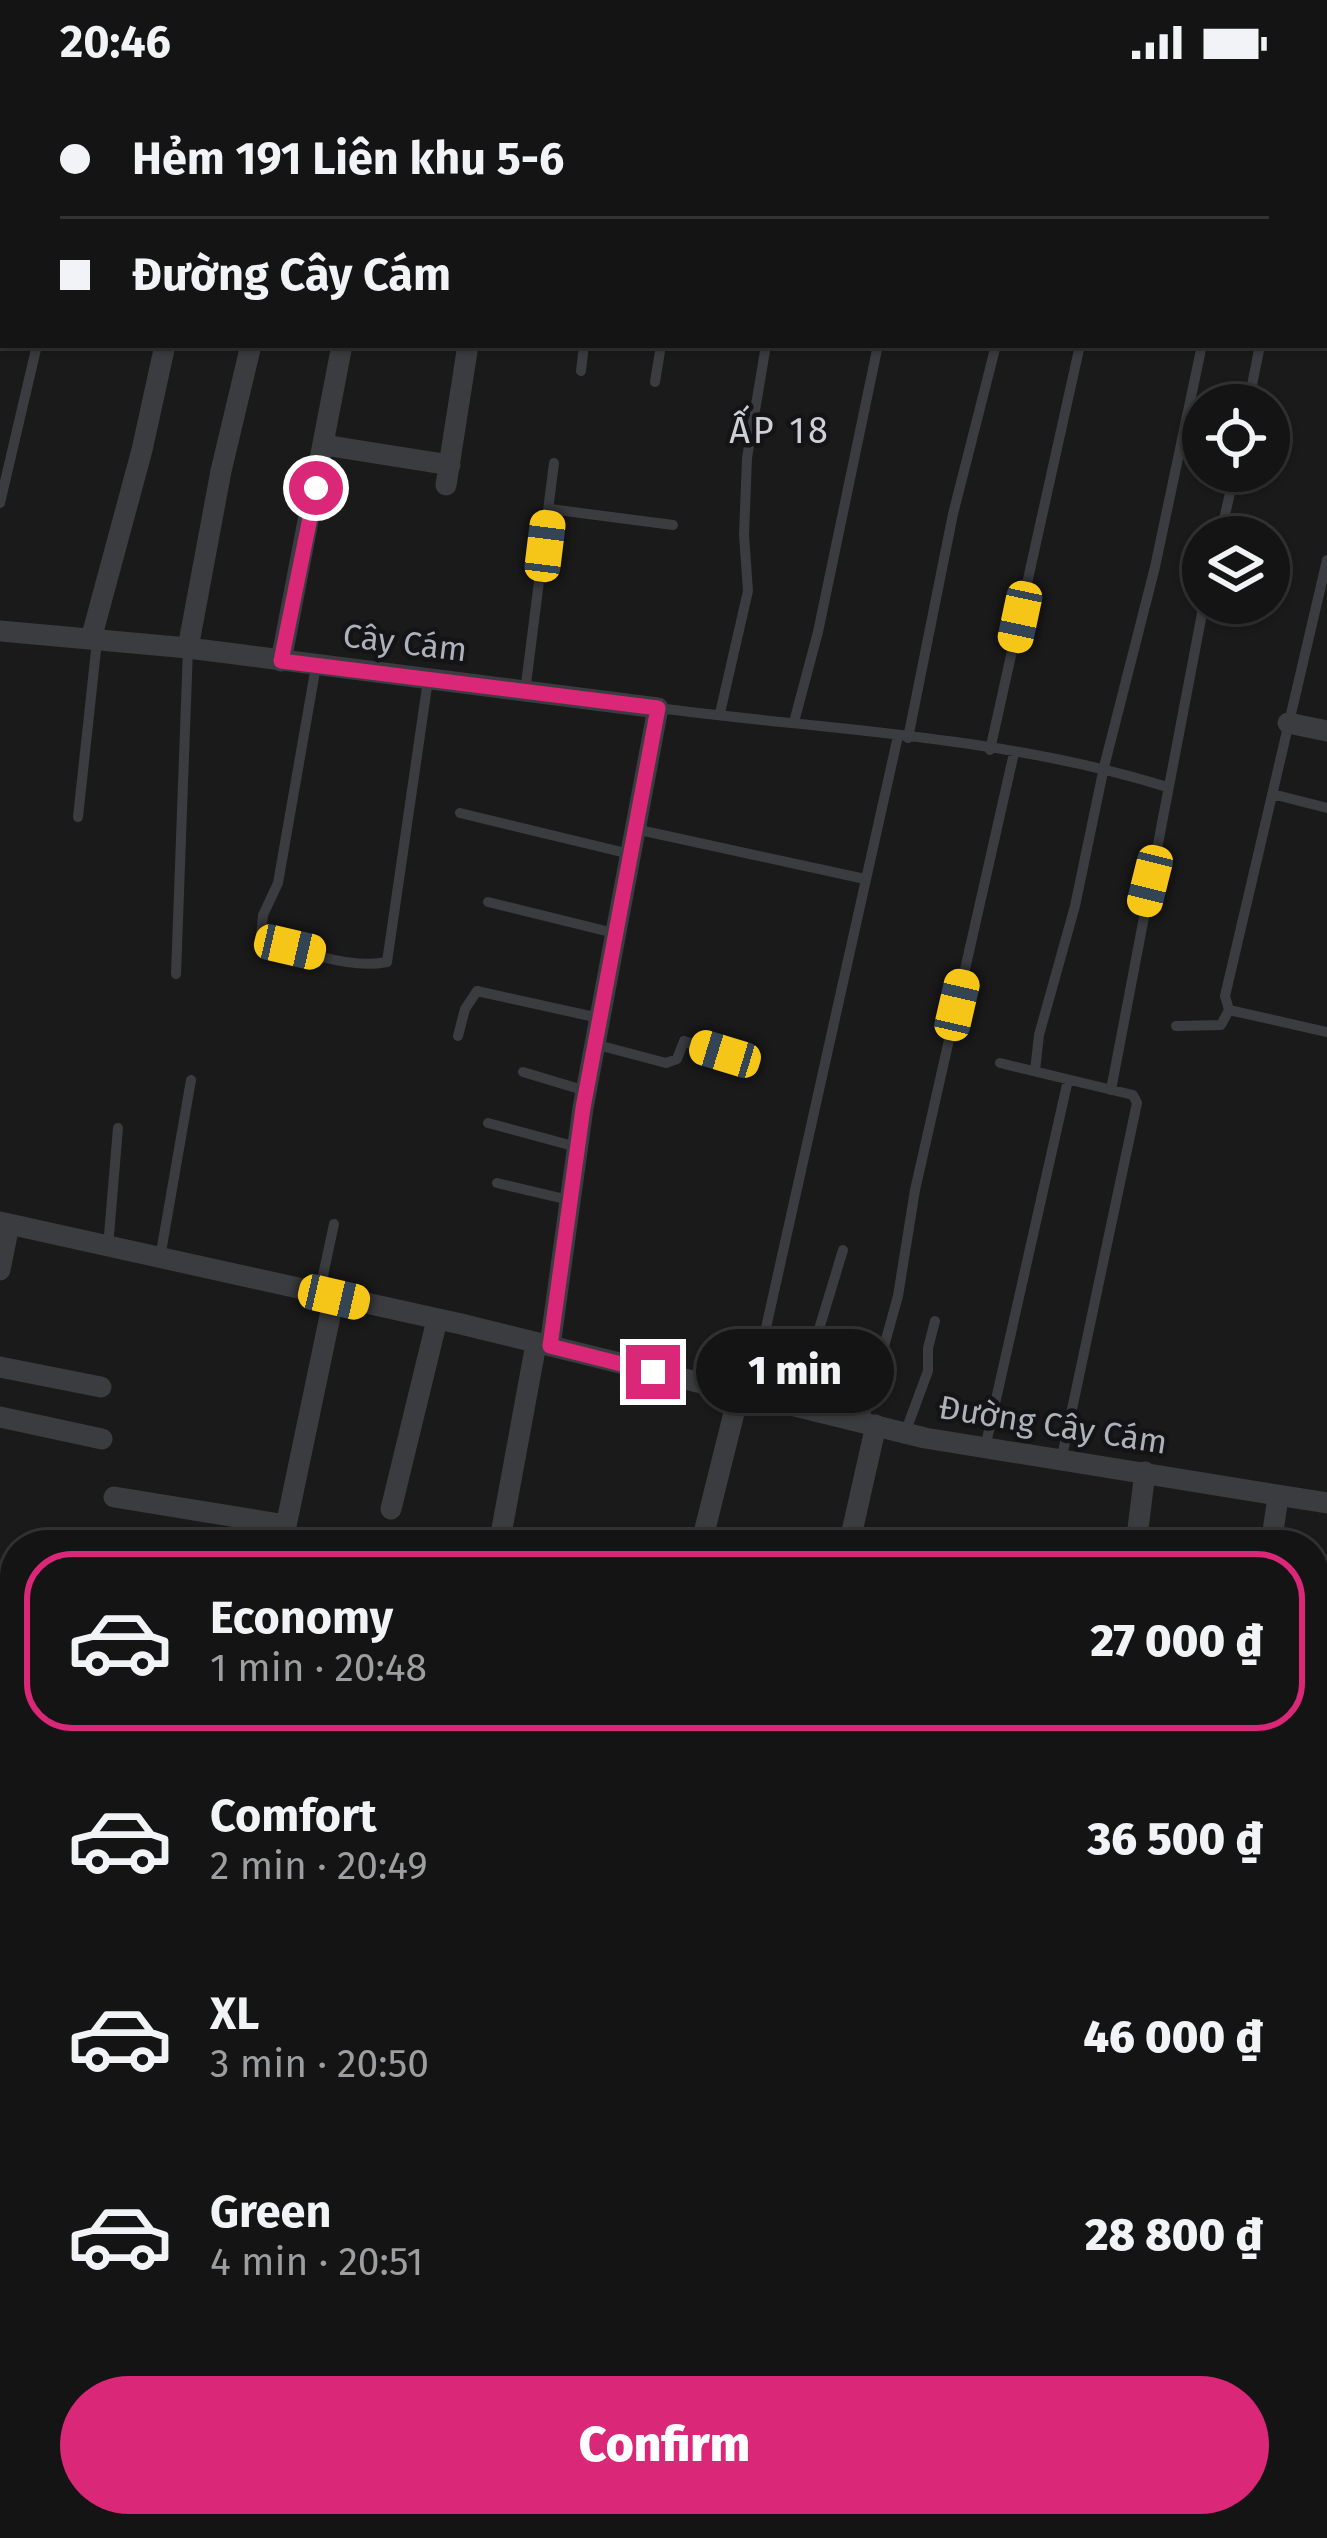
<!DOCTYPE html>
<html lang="en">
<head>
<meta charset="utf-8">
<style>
	body { margin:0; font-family:"Fira Sans",sans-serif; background:#212122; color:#f1f3f6; height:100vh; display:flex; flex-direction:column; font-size:45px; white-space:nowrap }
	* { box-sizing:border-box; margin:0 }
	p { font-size:39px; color:#9d9ea0 }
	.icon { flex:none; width:66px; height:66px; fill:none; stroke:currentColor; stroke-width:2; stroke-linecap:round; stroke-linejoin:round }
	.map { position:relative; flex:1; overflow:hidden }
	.sheet { position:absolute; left:0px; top:1446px; width:1329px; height:1008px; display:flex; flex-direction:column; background:#141414; border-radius:48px 48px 0 0; box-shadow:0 3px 9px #0004,0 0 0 3px #333334 }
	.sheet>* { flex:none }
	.hud { position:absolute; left:0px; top:0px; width:1329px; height:264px; box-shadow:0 3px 9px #0004,0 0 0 3px #333334; display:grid; align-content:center; height:264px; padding:0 60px; background:#141414 }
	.buttons { position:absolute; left:1182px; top:300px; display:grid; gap:24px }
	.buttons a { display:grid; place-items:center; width:108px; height:108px; border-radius:50%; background:#141414; box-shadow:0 3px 9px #0004,0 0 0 3px #333334; font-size:60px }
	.end { position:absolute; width:54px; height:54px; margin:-27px; border:15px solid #db2777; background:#fff; box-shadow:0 0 0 6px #fff }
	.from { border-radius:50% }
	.bubble { position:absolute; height:84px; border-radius:42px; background:#141414; box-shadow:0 3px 9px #0004,0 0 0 3px #333334; font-size:39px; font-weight:800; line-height:84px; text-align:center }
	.car { position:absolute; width:36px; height:72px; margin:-36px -18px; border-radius:15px; box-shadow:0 0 9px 3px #0007; background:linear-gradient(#f5c518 24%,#345 0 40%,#f5c518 0 76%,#345 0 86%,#f5c518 0) }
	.hud b { display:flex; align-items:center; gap:42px; height:114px; font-size:45px }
	.hud b+b { border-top:3px solid #333334 }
	.hud i { width:30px; height:30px; background:#f1f3f6 }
	ul { padding:21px 0 0; list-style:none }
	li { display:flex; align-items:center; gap:36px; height:180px; margin:0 24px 18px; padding:0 36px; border:6px solid transparent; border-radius:48px }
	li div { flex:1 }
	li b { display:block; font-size:45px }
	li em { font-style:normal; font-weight:800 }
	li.selected { border-color:#db2777 }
	li>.icon { width:108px; height:108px; stroke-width:1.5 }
	.primary-button { display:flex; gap:24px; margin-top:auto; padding:24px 60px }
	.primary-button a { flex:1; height:138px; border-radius:72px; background:#db2777; color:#fff; font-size:48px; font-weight:800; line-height:138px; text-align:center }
	.status { display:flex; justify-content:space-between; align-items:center; height:84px; padding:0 60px; background:#141414; direction:ltr }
	.status svg { height:33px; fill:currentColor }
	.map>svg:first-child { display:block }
	.water { fill:#343c43 }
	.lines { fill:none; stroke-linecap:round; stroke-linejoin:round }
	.lane { stroke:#3b3c40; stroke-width:10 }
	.street { stroke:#3b3c40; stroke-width:21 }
	.route { stroke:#db2777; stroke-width:15 }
	.labels { text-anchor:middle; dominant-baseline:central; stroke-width:9; stroke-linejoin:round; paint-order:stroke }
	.street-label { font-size:33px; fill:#adb1ba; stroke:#141416 }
	.neighbourhood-label { font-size:36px; letter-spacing:3px; fill:#ced0d6; stroke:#141416 }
</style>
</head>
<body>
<div class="status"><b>20:46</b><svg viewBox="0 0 49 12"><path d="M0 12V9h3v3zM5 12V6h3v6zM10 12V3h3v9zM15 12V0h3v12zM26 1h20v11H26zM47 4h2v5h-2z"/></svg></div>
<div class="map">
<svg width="1327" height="2454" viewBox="0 0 1327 2454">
	<rect width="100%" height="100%" fill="#1a1a1b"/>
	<!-- water -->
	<path class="water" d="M 1327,2371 L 1327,2454 L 1252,2454 L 1261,2439 L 1314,2439 L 1314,2379 Z"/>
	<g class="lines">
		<!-- lane -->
		<path class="lane" d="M 877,0 L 886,3
			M 1326,0 L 1327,9
			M 270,3 L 270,0
			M 624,3 L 625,0
			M 1326,191 L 1327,183
			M 1326,231 L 1327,231
			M 581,287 L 584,261
			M 655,298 L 661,261
			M 1248,321 L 1260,261
			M 0,419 L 37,261
			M 550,425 L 673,441
			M 1220,453 L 1235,387
			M 1327,476 L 1225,912 L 1229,926 L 1327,948
			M 316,582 L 278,799 L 263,831 L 261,852 C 297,866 349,886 387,878 L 428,596
			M 525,608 L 554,379
			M 658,624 C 827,646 1004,652 1167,703
			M 720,629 L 748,507 L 744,451 L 747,374 L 766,261
			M 794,638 L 818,548 L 878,261
			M 908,654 L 953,430 L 996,261
			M 990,666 L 1080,261
			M 1272,710 L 1327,724
			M 460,729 L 630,770
			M 78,733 L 97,557
			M 635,745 L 865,795
			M 488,818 L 614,849
			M 176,890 L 188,564
			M 1176,942 L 1221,941 L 1229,926
			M 458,952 L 465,925 L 477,907 L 599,934
			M 594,960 L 666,979 L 677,975 L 684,957 L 751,978
			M 1000,979 L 1133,1011 L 1137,1019 L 1061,1377
			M 1035,987 L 1039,951 L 1075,822 L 1104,683 L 1155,483 L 1202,261
			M 523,988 L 586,1007
			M 1111,1006 L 1204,519
			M 488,1039 L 577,1063
			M 497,1099 L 569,1116
			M 108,1163 L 118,1044
			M 160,1174 L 191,996
			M 319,1210 L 334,1140
			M 751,1311 L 898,652
			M 796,1321 L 843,1166
			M 863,1338 L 898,1212 L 915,1106 L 1014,669
			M 905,1349 L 928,1287 L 928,1264 L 935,1237
			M 985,1364 L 1068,996"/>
		<!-- street -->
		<path class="street" d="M 653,0 L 661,3
			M 215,3 L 215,0
			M 397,3 L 398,0
			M 507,3 L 508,0
			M 1191,3 L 1191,0
			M 324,361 L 450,381
			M 446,401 L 468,261
			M 0,547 L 188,564 L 658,624 L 583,1024 L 550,1262
			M 91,555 L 142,366 L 165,261
			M 188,564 L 221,387 L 251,261
			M 281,577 L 342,261
			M 1288,639 L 1327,647
			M 0,1138 L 461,1240 L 925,1354 L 1327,1419
			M 0,1186 L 9,1141
			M 0,1283 L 101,1303
			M 0,1333 L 102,1355
			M 114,1413 L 286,1441
			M 391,1425 L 437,1236
			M 282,1461 L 334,1213
			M 499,1461 L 536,1260
			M 701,1461 L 739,1309
			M 849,1461 L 876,1341
			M 1136,1461 L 1145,1388
			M 1271,1461 L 1278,1413
			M 0,1756 L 15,1673
			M 0,1817 L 15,1821
			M 0,1945 L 15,1949
			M 0,2066 L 15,2068
			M 0,2251 L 15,2254
			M 1314,2364 L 1327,2354
			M 1188,2439 L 1201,2454
			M 0,2442 L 15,2358
			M 109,2454 L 112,2439
			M 184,2454 L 186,2439
			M 386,2454 L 388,2439
			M 1230,2454 L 1242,2439"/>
	</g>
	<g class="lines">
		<!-- route -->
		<path class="route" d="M 316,404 L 281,577 L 658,624 L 583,1024 L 550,1262 L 653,1288"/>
	</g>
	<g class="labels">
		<!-- street labels -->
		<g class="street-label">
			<text transform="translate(405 559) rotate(7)">Cây Cám</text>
			<text transform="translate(1053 1341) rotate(9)">Đường Cây Cám</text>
		</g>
		<!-- neighbourhood labels -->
		<g class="neighbourhood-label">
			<text x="780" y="347">ẤP 18</text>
		</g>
	</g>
</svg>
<div class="buttons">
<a><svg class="icon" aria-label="locate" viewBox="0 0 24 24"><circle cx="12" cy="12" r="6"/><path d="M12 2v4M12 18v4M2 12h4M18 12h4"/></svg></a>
<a><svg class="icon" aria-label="layers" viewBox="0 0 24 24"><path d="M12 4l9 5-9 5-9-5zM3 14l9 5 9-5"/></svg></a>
</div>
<i class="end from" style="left:316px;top:404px"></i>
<i class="end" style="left:653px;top:1288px"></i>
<div class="bubble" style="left:696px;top:1245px;width:198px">1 min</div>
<i class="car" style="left:545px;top:462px;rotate:7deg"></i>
<i class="car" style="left:1020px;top:533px;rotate:192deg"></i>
<i class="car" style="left:1150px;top:797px;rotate:194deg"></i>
<i class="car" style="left:290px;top:863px;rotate:103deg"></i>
<i class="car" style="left:957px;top:921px;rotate:13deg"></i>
<i class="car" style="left:725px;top:970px;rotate:287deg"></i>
<i class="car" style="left:334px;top:1213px;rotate:103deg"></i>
<div class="hud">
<b><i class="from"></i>Hẻm 191 Liên khu 5-6</b>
<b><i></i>Đường Cây Cám</b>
</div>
<section class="sheet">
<ul>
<li class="selected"><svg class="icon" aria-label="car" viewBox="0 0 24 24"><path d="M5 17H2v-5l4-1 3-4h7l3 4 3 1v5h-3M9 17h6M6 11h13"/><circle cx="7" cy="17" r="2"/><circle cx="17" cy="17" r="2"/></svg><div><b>Economy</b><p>1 min · 20:48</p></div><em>27 000 ₫</em></li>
<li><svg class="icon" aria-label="car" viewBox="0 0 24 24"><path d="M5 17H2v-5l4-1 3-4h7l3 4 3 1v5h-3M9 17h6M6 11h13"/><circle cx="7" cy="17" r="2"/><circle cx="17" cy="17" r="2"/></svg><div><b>Comfort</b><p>2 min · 20:49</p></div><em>36 500 ₫</em></li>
<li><svg class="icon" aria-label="car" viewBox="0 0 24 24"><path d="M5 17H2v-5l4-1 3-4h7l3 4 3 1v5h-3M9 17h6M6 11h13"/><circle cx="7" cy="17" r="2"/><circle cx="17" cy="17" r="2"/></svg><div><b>XL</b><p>3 min · 20:50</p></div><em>46 000 ₫</em></li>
<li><svg class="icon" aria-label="car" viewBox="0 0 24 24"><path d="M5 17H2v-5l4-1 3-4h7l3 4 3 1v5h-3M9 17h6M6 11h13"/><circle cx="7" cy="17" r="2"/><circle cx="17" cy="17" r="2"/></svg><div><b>Green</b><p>4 min · 20:51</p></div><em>28 800 ₫</em></li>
</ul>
<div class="primary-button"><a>Confirm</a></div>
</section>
</div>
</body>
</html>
